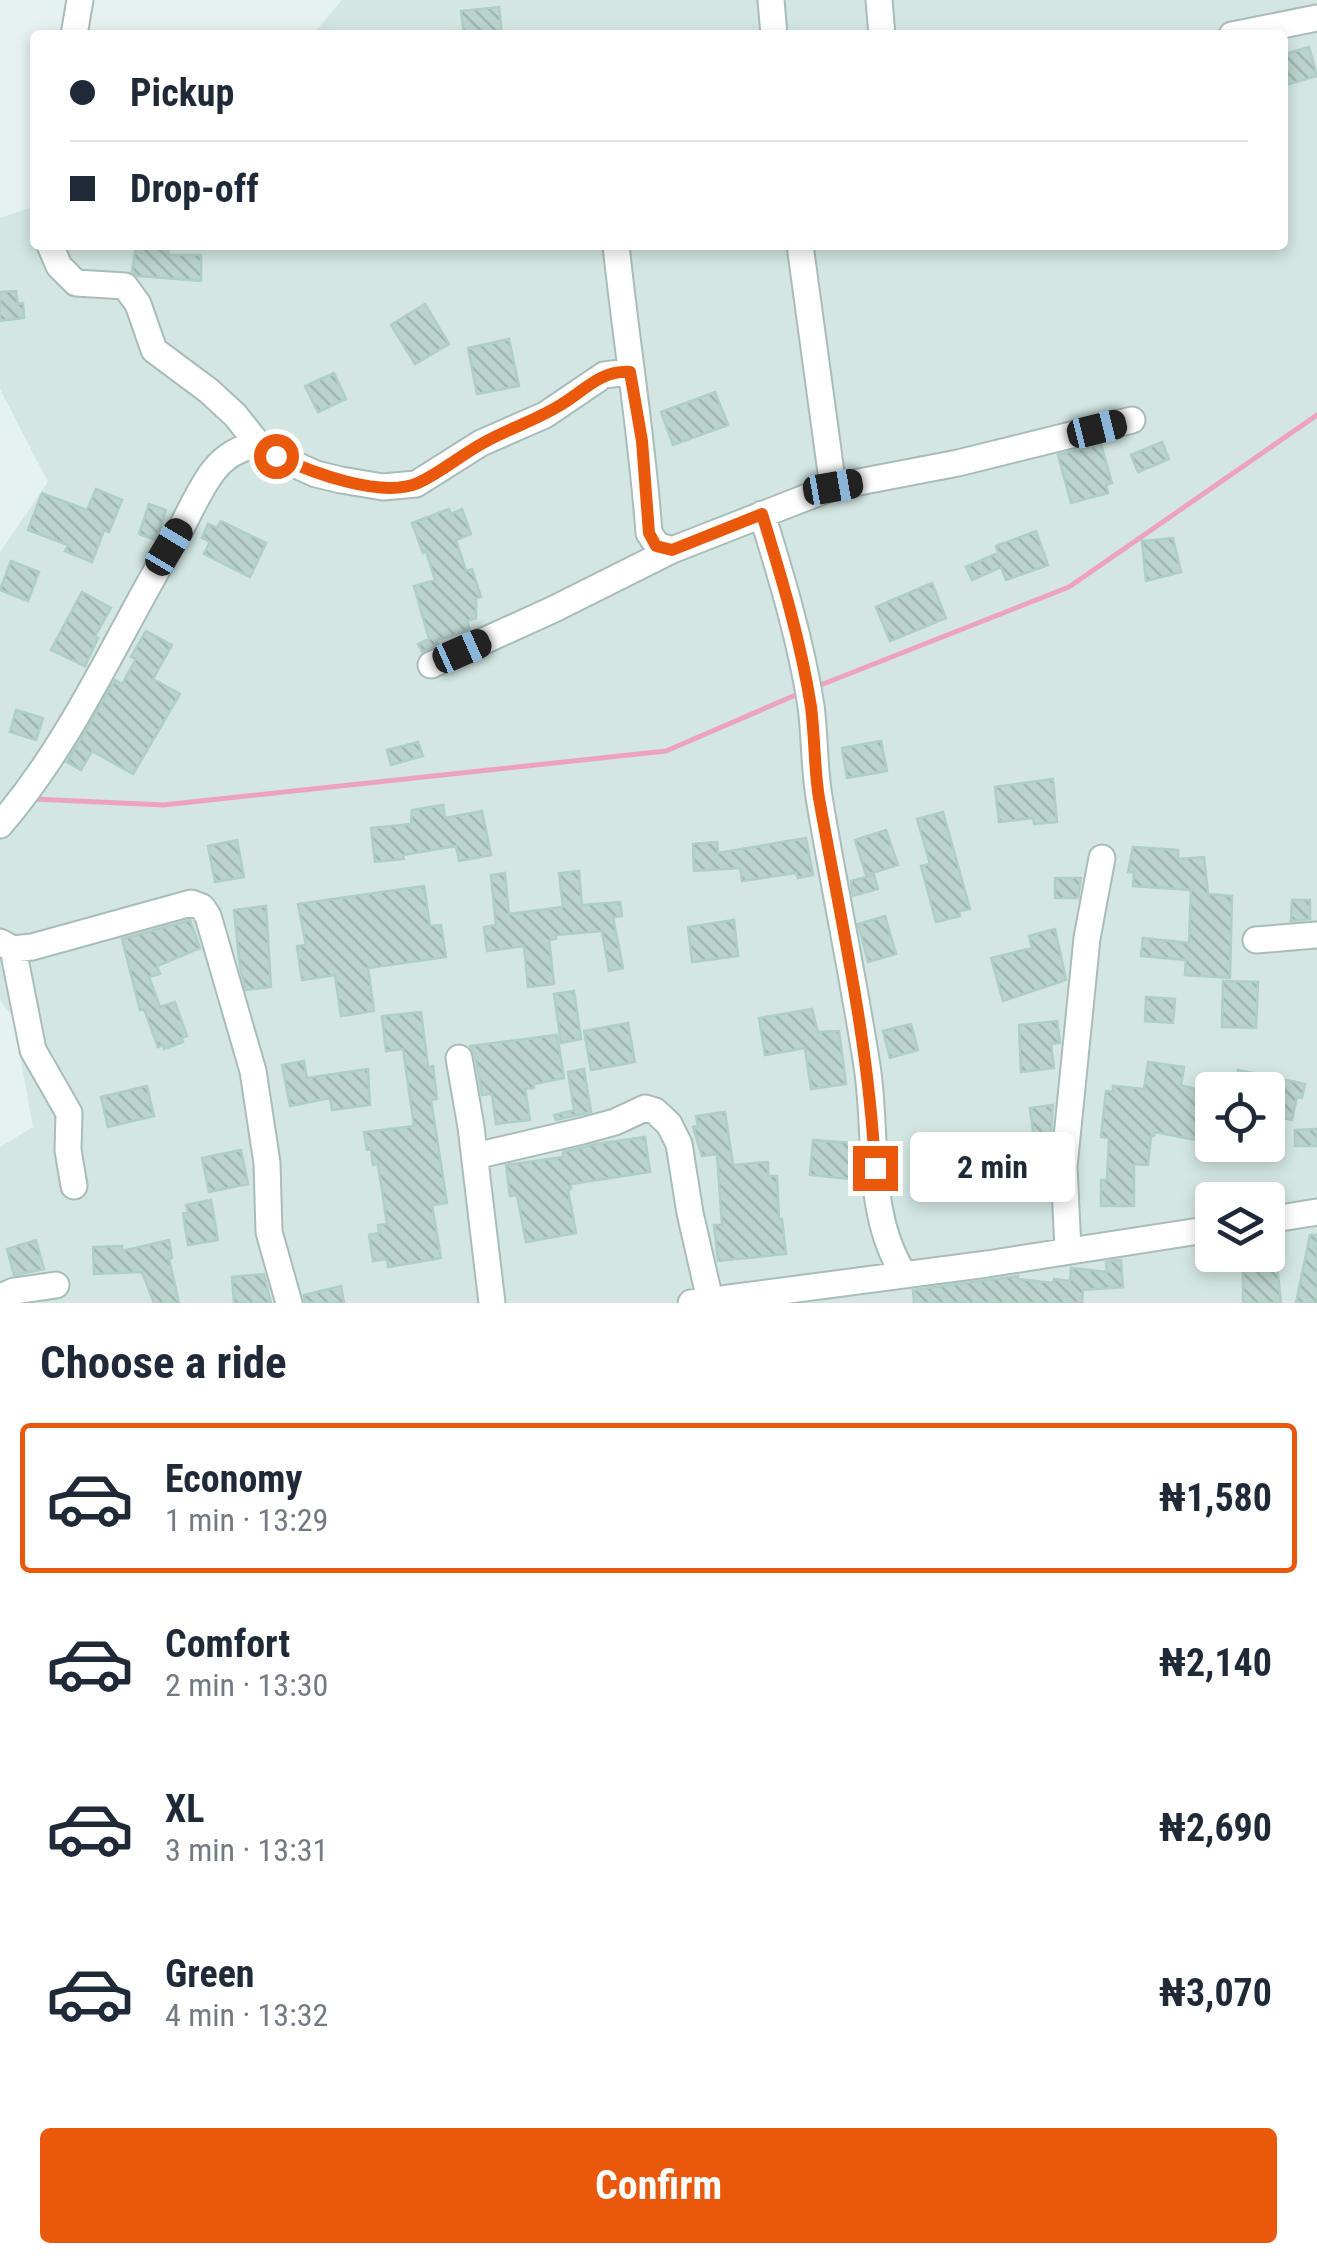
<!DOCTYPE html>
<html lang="en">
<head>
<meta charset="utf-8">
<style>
	body { margin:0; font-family:"Roboto Condensed",sans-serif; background:#f6f6f7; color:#1f2937; height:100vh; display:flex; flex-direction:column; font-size:38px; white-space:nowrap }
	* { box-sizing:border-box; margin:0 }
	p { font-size:32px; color:#747a83 }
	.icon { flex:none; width:55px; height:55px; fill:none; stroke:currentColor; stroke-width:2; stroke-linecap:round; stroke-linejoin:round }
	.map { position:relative; height:1303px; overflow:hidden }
	.details { display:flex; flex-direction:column; background:#fff; flex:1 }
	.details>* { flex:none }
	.hud { position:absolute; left:30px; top:30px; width:1258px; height:220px; border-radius:10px; box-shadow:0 5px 15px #0003; display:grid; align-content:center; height:220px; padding:0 40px; background:#fff }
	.fabs { position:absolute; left:1195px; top:1072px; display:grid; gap:20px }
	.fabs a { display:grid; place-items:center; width:90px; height:90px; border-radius:10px; background:#fff; box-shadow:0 5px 15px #0003; font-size:50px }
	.end { position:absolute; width:45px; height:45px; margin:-22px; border:12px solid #ea580c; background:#fff; box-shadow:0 0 0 5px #fff }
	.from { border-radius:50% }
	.bubble { position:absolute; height:70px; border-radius:10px; background:#fff; box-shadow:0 5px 15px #0003; font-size:32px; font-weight:700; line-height:70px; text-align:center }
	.car { position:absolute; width:30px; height:60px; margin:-30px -15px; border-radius:12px; box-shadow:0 0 8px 2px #0007; background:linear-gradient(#222 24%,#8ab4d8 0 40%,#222 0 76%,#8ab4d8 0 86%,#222 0) }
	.hud b { display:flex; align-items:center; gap:35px; height:95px; font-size:38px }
	.hud b+b { border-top:2px solid #e0e1e3 }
	.hud i { width:25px; height:25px; background:#1f2937 }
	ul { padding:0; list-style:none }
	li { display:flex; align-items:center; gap:30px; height:150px; margin:0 20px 15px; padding:0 20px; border:5px solid transparent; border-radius:10px }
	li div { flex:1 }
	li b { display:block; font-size:38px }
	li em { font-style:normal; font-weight:700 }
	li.selected { border-color:#ea580c }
	li>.icon { width:90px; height:90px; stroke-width:1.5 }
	h2 { padding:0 40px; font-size:45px; line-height:120px }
	.cta { display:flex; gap:20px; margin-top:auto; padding:20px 40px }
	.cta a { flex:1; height:115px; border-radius:10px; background:#ea580c; color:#fff; font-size:40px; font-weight:700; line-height:115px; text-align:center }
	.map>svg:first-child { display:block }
	.residential { fill:#d3e6e3; fill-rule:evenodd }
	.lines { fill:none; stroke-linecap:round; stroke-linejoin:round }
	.stream { stroke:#eea2c1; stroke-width:5 }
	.building { fill:url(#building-back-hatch); stroke:#aecec7; stroke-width:2.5 }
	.minor-casing { stroke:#a8bdb9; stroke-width:29 }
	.minor { stroke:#fff; stroke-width:25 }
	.route { stroke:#ea580c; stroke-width:12 }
</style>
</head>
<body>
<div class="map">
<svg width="1317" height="1303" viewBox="0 0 1317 1303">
	<defs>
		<pattern id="building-back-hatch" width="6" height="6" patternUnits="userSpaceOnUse" patternTransform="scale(2.5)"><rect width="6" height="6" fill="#bbd3ce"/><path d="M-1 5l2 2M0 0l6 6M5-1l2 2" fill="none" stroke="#a1b6b2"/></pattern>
	</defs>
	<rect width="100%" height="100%" fill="#e5f2f0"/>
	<!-- residential -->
	<path class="residential" d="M 342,0 L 1317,0 L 1317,1303 L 0,1303 L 0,1147 L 33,1127 L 13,1017 L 0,1000 L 0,552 L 48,482 L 0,389 L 0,218 L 35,206 L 35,245 L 1282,245 L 1282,35 L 312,35 ZM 1212,1090 L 1268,1090 L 1268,1145 L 1212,1145 ZM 1212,1200 L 1268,1200 L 1268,1255 L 1212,1255 Z"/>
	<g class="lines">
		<!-- stream -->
		<path class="stream" d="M 818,686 L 1069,587 L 1317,415
			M 34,799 L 163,805 L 666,751 L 798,694"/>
	</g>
	<!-- building -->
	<path class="building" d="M 499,7 L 502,35 L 464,35 L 461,11 Z
		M 1309,47 L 1317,76 L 1286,85 L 1282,55 Z
		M 136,245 L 169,248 L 168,255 L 201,255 L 201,281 L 138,276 L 132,272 Z
		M 16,291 L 18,304 L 23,303 L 24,318 L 0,321 L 0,292 Z
		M 425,304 L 449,344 L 415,364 L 391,325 Z
		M 509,339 L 519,386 L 477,394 L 468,348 Z
		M 334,373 L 346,399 L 318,412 L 305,386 Z
		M 715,392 L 728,425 L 673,445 L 661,412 Z
		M 1162,442 L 1169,459 L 1138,472 L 1131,455 Z
		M 1101,444 L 1112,483 L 1106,485 L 1108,493 L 1071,503 L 1058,455 Z
		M 96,489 L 122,500 L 109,532 L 104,530 L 92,562 L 65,551 L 68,545 L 28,530 L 42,493 L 87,510 Z
		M 149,504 L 166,510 L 156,540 L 139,534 Z
		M 449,509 L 451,514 L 462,509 L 471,534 L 456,540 L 466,571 L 472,569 L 481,597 L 476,598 L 476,618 L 467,621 L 470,630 L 436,640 L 438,644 L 422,652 L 418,644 L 429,639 L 414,586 L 435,580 L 426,551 L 423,553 L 412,523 Z
		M 221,521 L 266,543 L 250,577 L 204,554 L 210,542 L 202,538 L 208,524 L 217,528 Z
		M 1036,531 L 1048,565 L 1006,580 L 1001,567 L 972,580 L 966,567 L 998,553 L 996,546 Z
		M 1173,538 L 1181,572 L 1146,581 L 1142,541 Z
		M 11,561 L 39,572 L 28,601 L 0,590 Z
		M 932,583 L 946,618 L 890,641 L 876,607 Z
		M 82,592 L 111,608 L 95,636 L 98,638 L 85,666 L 51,650 Z
		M 146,631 L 172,645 L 153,679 L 180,694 L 133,774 L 92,751 L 81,770 L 67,762 L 115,680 L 122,684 L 136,659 L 131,657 Z
		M 16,710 L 43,718 L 36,740 L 10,732 Z
		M 881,741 L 887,771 L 847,778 L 842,748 Z
		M 418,742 L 423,756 L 391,765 L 387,750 Z
		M 1053,779 L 1057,822 L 1034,824 L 1033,818 L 999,822 L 995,787 Z
		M 443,805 L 445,818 L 482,811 L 491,855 L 459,861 L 456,846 L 403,855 L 404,859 L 375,862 L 371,828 L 411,824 L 412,810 Z
		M 943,812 L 970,909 L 959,911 L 960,916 L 936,922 L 921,866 L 930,864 L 917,819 Z
		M 886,830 L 898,865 L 866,875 L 855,840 Z
		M 806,838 L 813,875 L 798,878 L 796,873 L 742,881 L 740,868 L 694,871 L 693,844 L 717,842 L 718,853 Z
		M 237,840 L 244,877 L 215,882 L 208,846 Z
		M 1133,847 L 1178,850 L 1178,859 L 1204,857 L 1208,894 L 1232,896 L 1230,978 L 1185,975 L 1186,960 L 1141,956 L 1143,938 L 1189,943 L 1191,890 L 1133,886 L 1134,872 L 1128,872 Z
		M 579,871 L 582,905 L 620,902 L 622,916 L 613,917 L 623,968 L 609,971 L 602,931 L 556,935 L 556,939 L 549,940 L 554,984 L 528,987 L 524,946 L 487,951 L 484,927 L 496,925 L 491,875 L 505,873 L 509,914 L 563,907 L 559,873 Z
		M 874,875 L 878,889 L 853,896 L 851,881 Z
		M 1055,878 L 1081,878 L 1078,898 L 1055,898 Z
		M 424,886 L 430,926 L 441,925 L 446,957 L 368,968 L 374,1011 L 341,1016 L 335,975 L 302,980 L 297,946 L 306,945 L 298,904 Z
		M 1292,900 L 1310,900 L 1310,919 L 1291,921 Z
		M 266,906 L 271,987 L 246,990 L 240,968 L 234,910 Z
		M 885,916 L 896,954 L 868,962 L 858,924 Z
		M 190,920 L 200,948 L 157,966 L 160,974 L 149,977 L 160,1007 L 175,1002 L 187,1036 L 181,1038 L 183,1042 L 164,1049 L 163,1045 L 158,1047 L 144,1009 L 140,1010 L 122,939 Z
		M 734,920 L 738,956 L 692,962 L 688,927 Z
		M 1055,929 L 1066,980 L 1003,1001 L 991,958 L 1032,948 L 1029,936 Z
		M 1223,981 L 1258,982 L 1256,1028 L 1222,1027 Z
		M 574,991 L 581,1039 L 561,1043 L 554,994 Z
		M 1146,997 L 1175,999 L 1173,1023 L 1145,1021 Z
		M 812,1009 L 818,1032 L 839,1031 L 846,1084 L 811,1089 L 805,1048 L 765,1055 L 759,1018 Z
		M 421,1012 L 428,1067 L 433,1066 L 437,1099 L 431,1100 L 447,1203 L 432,1205 L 441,1258 L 388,1267 L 387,1259 L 373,1261 L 369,1235 L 379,1233 L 378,1225 L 387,1224 L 378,1164 L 373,1165 L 371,1149 L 367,1150 L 364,1132 L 414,1126 L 403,1049 L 386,1051 L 382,1016 Z
		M 1057,1021 L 1060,1043 L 1051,1044 L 1054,1068 L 1021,1072 L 1019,1025 Z
		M 628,1023 L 635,1062 L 591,1070 L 584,1031 Z
		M 911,1024 L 918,1050 L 890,1058 L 883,1031 Z
		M 557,1035 L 564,1078 L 534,1084 L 534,1088 L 525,1089 L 530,1120 L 496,1124 L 492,1094 L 482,1095 L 475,1055 L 470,1046 Z
		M 304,1061 L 307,1078 L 368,1069 L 370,1105 L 332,1110 L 330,1098 L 290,1106 L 282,1065 Z
		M 1148,1062 L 1184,1067 L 1181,1085 L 1212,1094 L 1212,1120 L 1206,1142 L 1155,1132 L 1154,1136 L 1151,1136 L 1148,1165 L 1134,1164 L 1134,1206 L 1101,1206 L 1101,1180 L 1107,1180 L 1109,1138 L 1101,1137 L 1106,1091 L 1113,1092 L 1113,1086 L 1144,1089 Z
		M 584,1069 L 591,1112 L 556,1120 L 554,1115 L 574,1110 L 568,1072 Z
		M 1238,1070 L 1305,1084 L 1302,1098 L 1297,1097 L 1292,1120 L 1268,1115 L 1268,1090 L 1233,1090 Z
		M 147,1086 L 154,1116 L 108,1127 L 101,1097 Z
		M 1053,1105 L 1050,1144 L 1035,1146 L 1030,1108 Z
		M 725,1112 L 733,1165 L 768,1162 L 768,1176 L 777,1176 L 779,1219 L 782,1219 L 786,1254 L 718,1261 L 714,1225 L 722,1225 L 717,1154 L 702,1156 L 693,1127 L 698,1126 L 696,1116 Z
		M 1317,1129 L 1317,1146 L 1295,1146 L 1295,1130 Z
		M 645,1137 L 650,1172 L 571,1184 L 571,1189 L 568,1190 L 576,1233 L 526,1242 L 517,1195 L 510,1196 L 506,1165 L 563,1157 L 563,1152 L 596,1144 Z
		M 813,1140 L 852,1143 L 849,1179 L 810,1175 Z
		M 241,1150 L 248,1184 L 209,1192 L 202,1158 Z
		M 211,1200 L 218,1240 L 188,1245 L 183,1213 L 188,1212 L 186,1205 Z
		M 1310,1235 L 1317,1235 L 1317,1303 L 1296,1303 Z
		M 36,1240 L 44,1269 L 14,1275 L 7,1249 Z
		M 169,1240 L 172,1258 L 169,1259 L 179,1303 L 154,1303 L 142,1272 L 94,1274 L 93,1247 L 122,1246 L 122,1251 Z
		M 1117,1260 L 1121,1260 L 1123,1287 L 1083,1290 L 1082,1303 L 914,1303 L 913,1290 L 1018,1276 L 1018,1279 L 1053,1283 L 1054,1279 L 1070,1281 L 1071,1268 L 1107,1272 L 1106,1262 Z
		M 1277,1265 L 1281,1303 L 1243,1303 L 1243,1268 Z
		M 264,1274 L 271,1303 L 234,1303 L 232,1277 Z
		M 341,1286 L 344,1303 L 305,1303 L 304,1295 Z"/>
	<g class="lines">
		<defs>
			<path id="minor" d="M 771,0 L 774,35
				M 879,0 L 882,35
				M 74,35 L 80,0
				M 1232,35 L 1317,18
				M 50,245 L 59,266 L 76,283 L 125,286 L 138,304 L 154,350 L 209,391 L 235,415 L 259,445 L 276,456 L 316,474 L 341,480 L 383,487 L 416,484 L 481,443 L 545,415 L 604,375 L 629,372
				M 616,245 C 626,341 642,436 649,533 L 657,545 L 672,550
				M 800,245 L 833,487
				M 762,514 C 781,576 801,641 811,706 C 815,736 814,767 819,797 C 834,887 853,976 867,1066 C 878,1136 865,1212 903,1273
				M 431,665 L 554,609 L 672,550 L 833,487 L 958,463 L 1132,420
				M 0,825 C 76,737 120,629 180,530 C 191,510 200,488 214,470 C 226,455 240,447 259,445
				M 1256,940 L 1317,935
				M 0,942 L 13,949 L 32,947 L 191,903 L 202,907 L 208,916 L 253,1071 L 267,1163 L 269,1232 L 289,1303
				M 13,949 L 33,1050 L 69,1113 L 68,1150 L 74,1186
				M 459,1058 L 471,1127 L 492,1303
				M 475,1156 L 582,1131 L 615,1122 L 645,1108 L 655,1111 L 669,1124 L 679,1144 L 690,1213 L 710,1300
				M 1268,1220 L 1317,1212
				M 1068,1249 L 1064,1167 L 1087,938 L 1102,858
				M 0,1297 L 14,1291 L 56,1285
				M 691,1303 L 987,1264 L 1212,1229"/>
		</defs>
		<!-- minor casing -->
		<use href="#minor" class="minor-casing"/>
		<!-- minor -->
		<use href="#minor" class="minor"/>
	</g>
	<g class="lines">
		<!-- route -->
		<path class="route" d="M 276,456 C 311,472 381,499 418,483 C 442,472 462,454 485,442 C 510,428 537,420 562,404 C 585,390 601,370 630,372 L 642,441 L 649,533 L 656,546 L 672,550 L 762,514 C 781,576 801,642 811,707 C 815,737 814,768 819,798 C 841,922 869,1043 875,1168"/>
	</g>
</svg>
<div class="fabs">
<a><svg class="icon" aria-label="locate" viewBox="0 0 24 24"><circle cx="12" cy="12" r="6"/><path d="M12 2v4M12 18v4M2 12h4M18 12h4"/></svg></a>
<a><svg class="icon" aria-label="layers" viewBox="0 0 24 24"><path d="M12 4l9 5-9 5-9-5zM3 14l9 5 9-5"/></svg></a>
</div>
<i class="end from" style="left:276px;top:456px"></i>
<i class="end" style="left:875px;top:1168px"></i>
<div class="bubble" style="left:910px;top:1132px;width:165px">2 min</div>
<i class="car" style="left:1097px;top:429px;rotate:76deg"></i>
<i class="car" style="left:833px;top:487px;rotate:80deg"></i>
<i class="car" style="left:169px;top:547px;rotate:31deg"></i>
<i class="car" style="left:462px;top:651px;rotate:66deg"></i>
<div class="hud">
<b><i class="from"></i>Pickup</b>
<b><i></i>Drop-off</b>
</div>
</div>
<section class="details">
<h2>Choose a ride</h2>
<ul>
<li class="selected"><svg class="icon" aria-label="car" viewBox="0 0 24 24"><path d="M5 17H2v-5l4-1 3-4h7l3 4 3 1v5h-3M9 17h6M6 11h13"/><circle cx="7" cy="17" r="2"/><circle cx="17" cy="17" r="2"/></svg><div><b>Economy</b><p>1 min · 13:29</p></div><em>₦1,580</em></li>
<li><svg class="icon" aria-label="car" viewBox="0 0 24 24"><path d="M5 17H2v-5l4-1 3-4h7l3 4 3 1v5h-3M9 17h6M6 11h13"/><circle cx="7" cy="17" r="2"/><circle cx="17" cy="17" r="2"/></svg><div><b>Comfort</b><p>2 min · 13:30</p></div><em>₦2,140</em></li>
<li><svg class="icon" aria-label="car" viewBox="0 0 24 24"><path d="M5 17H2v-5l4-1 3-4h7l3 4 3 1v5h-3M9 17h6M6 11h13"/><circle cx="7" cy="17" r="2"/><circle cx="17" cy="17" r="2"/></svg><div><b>XL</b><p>3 min · 13:31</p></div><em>₦2,690</em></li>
<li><svg class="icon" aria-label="car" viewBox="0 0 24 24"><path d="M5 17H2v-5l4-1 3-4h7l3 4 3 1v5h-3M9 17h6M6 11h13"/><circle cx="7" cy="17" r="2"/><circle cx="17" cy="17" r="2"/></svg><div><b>Green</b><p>4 min · 13:32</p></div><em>₦3,070</em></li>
</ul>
<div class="cta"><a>Confirm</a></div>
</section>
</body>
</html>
